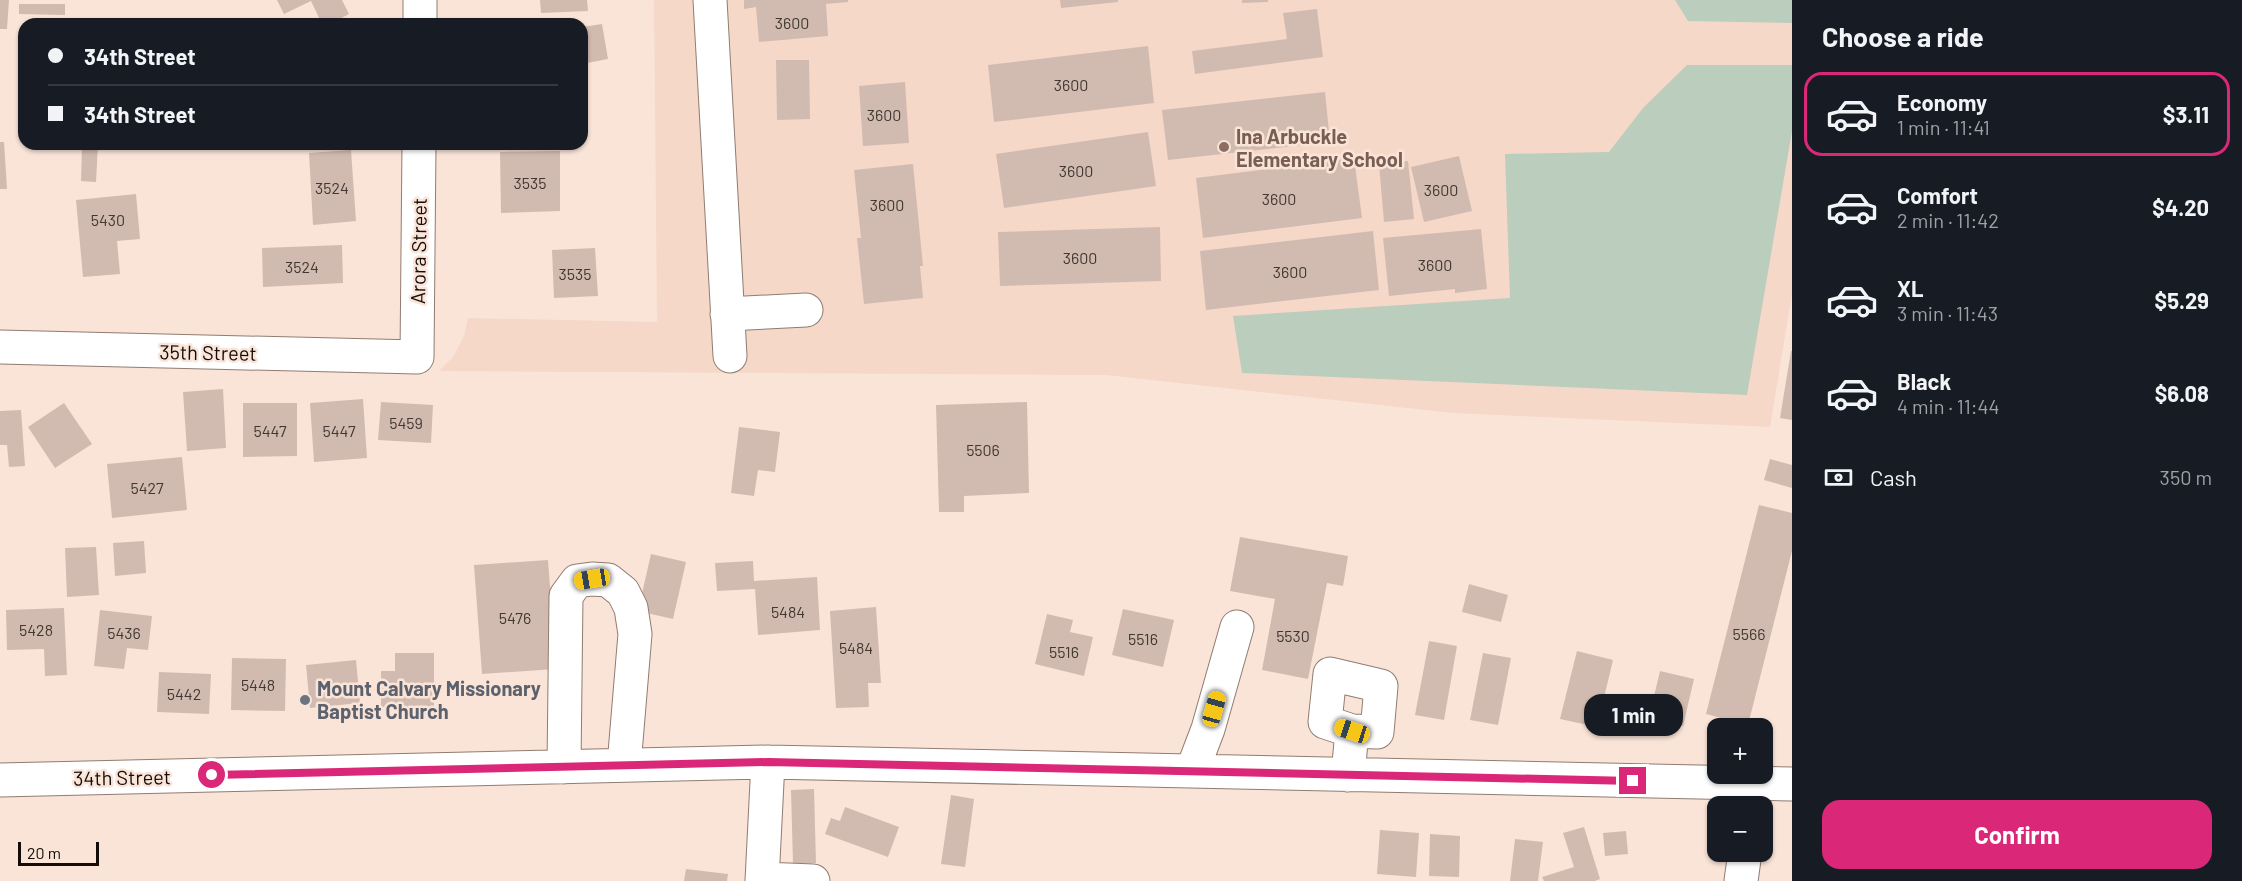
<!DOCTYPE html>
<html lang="en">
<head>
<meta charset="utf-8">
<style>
	body { margin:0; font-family:Barlow,sans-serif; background:#242831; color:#f1f3f6; height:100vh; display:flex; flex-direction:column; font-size:22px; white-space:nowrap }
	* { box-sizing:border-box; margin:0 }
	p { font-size:20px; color:#9ea1a6 }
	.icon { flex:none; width:33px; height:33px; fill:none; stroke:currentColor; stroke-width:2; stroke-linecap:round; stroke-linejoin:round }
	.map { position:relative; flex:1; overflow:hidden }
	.sheet { display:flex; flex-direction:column; background:#171b24; width:450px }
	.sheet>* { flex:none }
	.banner { position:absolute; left:18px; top:18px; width:570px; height:132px; border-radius:18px; box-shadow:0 2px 4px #0004; display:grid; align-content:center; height:132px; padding:0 30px; background:#171b24 }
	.buttons { position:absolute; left:1707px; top:718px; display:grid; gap:12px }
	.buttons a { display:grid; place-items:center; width:66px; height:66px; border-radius:12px; background:#171b24; box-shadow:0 2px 4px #0004; font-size:30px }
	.scale { position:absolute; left:18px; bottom:15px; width:81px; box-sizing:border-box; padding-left:6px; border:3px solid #130c08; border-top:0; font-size:16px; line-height:21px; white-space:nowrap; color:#130c08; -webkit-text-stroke:4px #fae4d8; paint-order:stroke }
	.end { position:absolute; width:27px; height:27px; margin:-14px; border:8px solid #db2777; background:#fff; box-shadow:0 0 0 3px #fff }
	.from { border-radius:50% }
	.bubble { position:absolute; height:42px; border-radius:18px; background:#171b24; box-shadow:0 2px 4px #0004; font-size:20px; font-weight:700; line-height:42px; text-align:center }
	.car { position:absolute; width:18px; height:36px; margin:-18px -9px; border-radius:8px; box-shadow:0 0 4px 2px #0007; background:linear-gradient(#f5c518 24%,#345 0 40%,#f5c518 0 76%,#345 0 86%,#f5c518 0) }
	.banner b { display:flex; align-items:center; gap:21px; height:57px; font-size:22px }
	.banner b+b { border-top:2px solid #363941 }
	.banner i { width:15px; height:15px; background:#f1f3f6 }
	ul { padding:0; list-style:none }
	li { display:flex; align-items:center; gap:18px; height:84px; margin:0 12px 9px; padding:0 18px; border:3px solid transparent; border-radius:18px }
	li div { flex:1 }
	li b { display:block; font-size:22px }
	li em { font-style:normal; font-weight:700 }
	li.current { border-color:#db2777 }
	li>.icon { width:54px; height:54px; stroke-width:1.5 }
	h2 { padding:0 30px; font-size:27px; line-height:72px }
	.pay { display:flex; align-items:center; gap:15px; height:66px; padding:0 30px; font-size:22px }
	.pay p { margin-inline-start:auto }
	.primary-button { display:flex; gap:12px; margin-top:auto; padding:12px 30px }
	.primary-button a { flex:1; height:69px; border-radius:18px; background:#db2777; color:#fff; font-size:24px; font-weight:700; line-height:69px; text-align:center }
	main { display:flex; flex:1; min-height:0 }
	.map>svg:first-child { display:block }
	.built { fill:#f5d8c8 }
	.green { fill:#bbcdbc }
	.building { fill:#d1bbb0 }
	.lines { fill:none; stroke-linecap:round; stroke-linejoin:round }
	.minor-casing { stroke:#907c71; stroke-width:35 }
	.minor { stroke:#fff; stroke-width:33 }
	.route { stroke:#db2777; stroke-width:8 }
	.education-dot { fill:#8d6e63; stroke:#fae4d8; stroke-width:2 }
	.worship-dot { fill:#6b7280; stroke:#fae4d8; stroke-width:2 }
	.labels { text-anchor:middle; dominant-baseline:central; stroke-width:5; stroke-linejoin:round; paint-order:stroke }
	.number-label { font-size:16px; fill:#423832 }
	.education-label { font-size:20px; font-weight:bold; fill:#785e54; stroke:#fae4d8; text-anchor:start }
	.street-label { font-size:20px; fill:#130c08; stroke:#fae4d8 }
	.worship-label { font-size:20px; font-weight:bold; fill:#5b616d; stroke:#fae4d8; text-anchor:start }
</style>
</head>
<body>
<main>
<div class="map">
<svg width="1792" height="881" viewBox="0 0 1792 881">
	<rect width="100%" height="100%" fill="#fae4d8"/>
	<!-- built -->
	<path class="built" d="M 654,0 L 1792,0 L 1792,294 L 1770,427 L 1453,413 L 1106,375 L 439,371 L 453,357 L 464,336 L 468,318 L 657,322 Z"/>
	<!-- green -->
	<path class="green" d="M 1675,0 L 1792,0 L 1792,23 L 1688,21 Z
		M 1687,65 L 1792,65 L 1792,131 L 1747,395 L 1242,373 L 1233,316 L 1510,298 L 1505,154 L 1609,152 L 1643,108 Z"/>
	<!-- building -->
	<path class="building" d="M 0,0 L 9,0 L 7,29 L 0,29 Z
		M 277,0 L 342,0 L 349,14 L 330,24 L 322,24 L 311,1 L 284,14 Z
		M 540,0 L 587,0 L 588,11 L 541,13 Z
		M 744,0 L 848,0 L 848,2 L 826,4 L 828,36 L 759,42 L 756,7 L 744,9 Z
		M 1060,0 L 1118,0 L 1118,2 L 1061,8 Z
		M 1242,0 L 1268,0 L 1268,2 L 1242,3 Z
		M 19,4 L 65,4 L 65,15 L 19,14 Z
		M 1317,9 L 1323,57 L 1195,74 L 1192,51 L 1287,39 L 1283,13 Z
		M 602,24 L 608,59 L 582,64 L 582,27 Z
		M 1148,46 L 1154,103 L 994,122 L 988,65 Z
		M 776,60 L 809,60 L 810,119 L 777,120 Z
		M 905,82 L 909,143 L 863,146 L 859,86 Z
		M 1325,92 L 1330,142 L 1168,160 L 1162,110 Z
		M 1148,132 L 1156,186 L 1004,208 L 996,154 Z
		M 0,142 L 4,142 L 7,189 L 0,189 Z
		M 82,144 L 98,144 L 96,182 L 81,181 Z
		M 351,150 L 356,221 L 313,225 L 309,153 Z
		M 560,151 L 560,211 L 501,213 L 500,152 Z
		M 1459,156 L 1472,211 L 1424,222 L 1411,167 Z
		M 1354,158 L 1362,218 L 1203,238 L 1196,178 Z
		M 1408,161 L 1414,219 L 1384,222 L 1379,164 Z
		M 913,164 L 923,266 L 920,266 L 923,298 L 864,304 L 857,238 L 861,238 L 854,170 Z
		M 136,194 L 140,239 L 117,241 L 120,274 L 83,277 L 76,200 Z
		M 1160,227 L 1161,281 L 1000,286 L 998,232 Z
		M 1481,229 L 1487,289 L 1455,293 L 1455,289 L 1389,296 L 1383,238 Z
		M 1373,231 L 1379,290 L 1206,310 L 1200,251 Z
		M 342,245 L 343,283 L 263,287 L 262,248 Z
		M 595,248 L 598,296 L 554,298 L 552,250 Z
		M 1791,351 L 1792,351 L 1792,420 L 1780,418 Z
		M 223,389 L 226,448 L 187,451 L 183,392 Z
		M 363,399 L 367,458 L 314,462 L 310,403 Z
		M 381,402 L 433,405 L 431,443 L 378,440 Z
		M 1027,402 L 1029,493 L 964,496 L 964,512 L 939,512 L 936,405 Z
		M 64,403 L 92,444 L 55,468 L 28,427 Z
		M 243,403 L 297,403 L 297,456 L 243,457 Z
		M 21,410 L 25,466 L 9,467 L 7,445 L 0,445 L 0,411 Z
		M 739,427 L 780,432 L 775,472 L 758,470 L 754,496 L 731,493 Z
		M 182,457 L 187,510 L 112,518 L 107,464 Z
		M 1770,459 L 1792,465 L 1792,488 L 1764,480 Z
		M 1759,505 L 1792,513 L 1792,551 L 1748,725 L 1706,714 Z
		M 1240,537 L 1348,556 L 1343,586 L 1327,583 L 1308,679 L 1262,670 L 1275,599 L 1230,591 Z
		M 144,541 L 146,573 L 115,576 L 113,543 Z
		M 96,547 L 99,595 L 67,597 L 65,548 Z
		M 651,554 L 686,562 L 673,619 L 638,611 Z
		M 548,560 L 556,669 L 482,674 L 474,565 Z
		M 753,561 L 754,581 L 817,577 L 820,630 L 758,635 L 755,589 L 717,591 L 715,563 Z
		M 1469,584 L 1508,595 L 1501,622 L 1462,612 Z
		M 876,607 L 881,683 L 868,683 L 869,707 L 836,708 L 830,611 Z
		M 64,608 L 67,675 L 45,676 L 44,649 L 7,650 L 6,610 Z
		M 1123,609 L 1174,620 L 1163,667 L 1112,655 Z
		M 100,610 L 152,616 L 148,650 L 127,648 L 124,669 L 94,666 Z
		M 1047,614 L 1073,620 L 1070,632 L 1093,637 L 1084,676 L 1035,664 Z
		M 1429,641 L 1457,646 L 1444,720 L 1415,715 Z
		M 1577,651 L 1613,660 L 1597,727 L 1560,719 Z
		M 395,653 L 434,653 L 434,707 L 381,707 L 381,671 L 395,671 Z
		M 1483,653 L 1511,658 L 1498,725 L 1470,720 Z
		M 232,658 L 286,659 L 285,711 L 231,710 Z
		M 356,660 L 360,703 L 310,708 L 306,665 Z
		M 1660,671 L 1694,679 L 1683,726 L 1649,717 Z
		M 159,672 L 211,674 L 209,714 L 157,712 Z
		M 814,789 L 816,863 L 793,864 L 791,790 Z
		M 951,795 L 974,799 L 965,867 L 941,864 Z
		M 845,807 L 899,827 L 888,857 L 825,834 L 831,818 L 840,821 Z
		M 1584,827 L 1600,879 L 1595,881 L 1544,881 L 1542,877 L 1574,867 L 1563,833 Z
		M 1380,830 L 1419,833 L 1416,877 L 1377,874 Z
		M 1626,831 L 1628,854 L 1605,856 L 1603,833 Z
		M 1430,834 L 1460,836 L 1459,877 L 1429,876 Z
		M 1515,839 L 1543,842 L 1538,881 L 1510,881 Z
		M 686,869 L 728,874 L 727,881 L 684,881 Z"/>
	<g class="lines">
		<defs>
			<path id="minor" d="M 710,0 L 730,356
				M 420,24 L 420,0
				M 727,314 L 806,310
				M 0,347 L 417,357 L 419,144
				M 564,767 L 566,596 L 577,581 L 592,579 L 608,580 L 623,592 L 631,608 L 635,634 L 624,765
				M 1192,771 L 1208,729 L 1237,627
				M 1348,775 L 1352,731 L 1377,732 L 1381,686 L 1330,674 L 1325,722 L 1352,731
				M 0,780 L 768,762 L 1792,784
				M 762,879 L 813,881
				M 762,881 L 768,762
				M 1741,881 L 1745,852"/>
		</defs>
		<!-- minor casing -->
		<use href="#minor" class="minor-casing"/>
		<!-- minor -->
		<use href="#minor" class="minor"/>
	</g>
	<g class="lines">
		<!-- route -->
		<path class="route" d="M 212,775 L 768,762 L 1633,781"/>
	</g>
	<!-- markers -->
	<circle class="education-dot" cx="1224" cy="147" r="6"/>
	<circle class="worship-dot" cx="305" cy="700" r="6"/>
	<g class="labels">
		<!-- number labels -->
		<g class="number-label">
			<text x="792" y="22">3600</text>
			<text x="1071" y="84">3600</text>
			<text x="884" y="114">3600</text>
			<text x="1076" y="170">3600</text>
			<text x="530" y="182">3535</text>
			<text x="332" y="187">3524</text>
			<text x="1441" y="189">3600</text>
			<text x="1279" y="198">3600</text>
			<text x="887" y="204">3600</text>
			<text x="108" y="219">5430</text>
			<text x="1080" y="257">3600</text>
			<text x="1435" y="264">3600</text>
			<text x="302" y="266">3524</text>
			<text x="1290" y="271">3600</text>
			<text x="575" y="273">3535</text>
			<text x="406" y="422">5459</text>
			<text x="270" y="430">5447</text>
			<text x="339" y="430">5447</text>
			<text x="983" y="449">5506</text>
			<text x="147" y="487">5427</text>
			<text x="788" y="611">5484</text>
			<text x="515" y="617">5476</text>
			<text x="36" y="629">5428</text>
			<text x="124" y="632">5436</text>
			<text x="1749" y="633">5566</text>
			<text x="1293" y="635">5530</text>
			<text x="1143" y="638">5516</text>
			<text x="856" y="647">5484</text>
			<text x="1064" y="651">5516</text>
			<text x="258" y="684">5448</text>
			<text x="184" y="693">5442</text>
		</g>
		<!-- education labels -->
		<g class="education-label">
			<text x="1236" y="136">Ina Arbuckle<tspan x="1236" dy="23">Elementary School</tspan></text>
		</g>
		<!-- street labels -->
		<g class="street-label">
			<text transform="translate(418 251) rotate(-89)">Arora Street</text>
			<text transform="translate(208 352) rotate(1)">35th Street</text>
			<text transform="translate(122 777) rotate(-1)">34th Street</text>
		</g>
		<!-- worship labels -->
		<g class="worship-label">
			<text x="317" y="688">Mount Calvary Missionary<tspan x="317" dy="23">Baptist Church</tspan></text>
		</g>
	</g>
</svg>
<div class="buttons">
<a>+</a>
<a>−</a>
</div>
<div class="scale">20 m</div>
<i class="end from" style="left:212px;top:775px"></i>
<i class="end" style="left:1633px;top:781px"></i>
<div class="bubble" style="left:1584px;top:694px;width:99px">1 min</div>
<i class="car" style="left:592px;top:579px;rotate:261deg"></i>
<i class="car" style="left:1214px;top:709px;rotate:16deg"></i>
<i class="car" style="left:1352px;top:731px;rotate:288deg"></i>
<div class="banner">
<b><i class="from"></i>34th Street</b>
<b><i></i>34th Street</b>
</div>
</div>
<section class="sheet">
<h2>Choose a ride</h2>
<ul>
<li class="current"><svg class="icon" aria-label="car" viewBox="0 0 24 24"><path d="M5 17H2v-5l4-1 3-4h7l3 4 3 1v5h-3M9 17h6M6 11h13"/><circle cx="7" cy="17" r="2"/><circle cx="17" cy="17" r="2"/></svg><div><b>Economy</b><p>1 min · 11:41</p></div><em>$3.11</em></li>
<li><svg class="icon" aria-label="car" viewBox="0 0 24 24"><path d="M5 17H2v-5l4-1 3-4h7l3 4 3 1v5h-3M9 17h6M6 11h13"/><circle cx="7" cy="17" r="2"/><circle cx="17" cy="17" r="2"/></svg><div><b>Comfort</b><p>2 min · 11:42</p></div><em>$4.20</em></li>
<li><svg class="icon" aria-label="car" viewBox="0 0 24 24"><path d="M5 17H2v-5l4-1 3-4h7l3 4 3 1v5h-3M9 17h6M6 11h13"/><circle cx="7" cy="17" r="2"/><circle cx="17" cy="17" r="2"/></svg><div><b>XL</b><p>3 min · 11:43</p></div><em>$5.29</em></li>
<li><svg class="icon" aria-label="car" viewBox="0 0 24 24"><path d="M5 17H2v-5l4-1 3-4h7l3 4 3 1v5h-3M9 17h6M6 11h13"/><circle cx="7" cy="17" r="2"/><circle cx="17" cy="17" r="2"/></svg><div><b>Black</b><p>4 min · 11:44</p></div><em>$6.08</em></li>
</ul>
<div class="pay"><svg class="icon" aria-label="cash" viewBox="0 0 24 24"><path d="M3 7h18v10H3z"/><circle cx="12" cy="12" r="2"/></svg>Cash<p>350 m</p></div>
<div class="primary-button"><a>Confirm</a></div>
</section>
</main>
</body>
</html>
